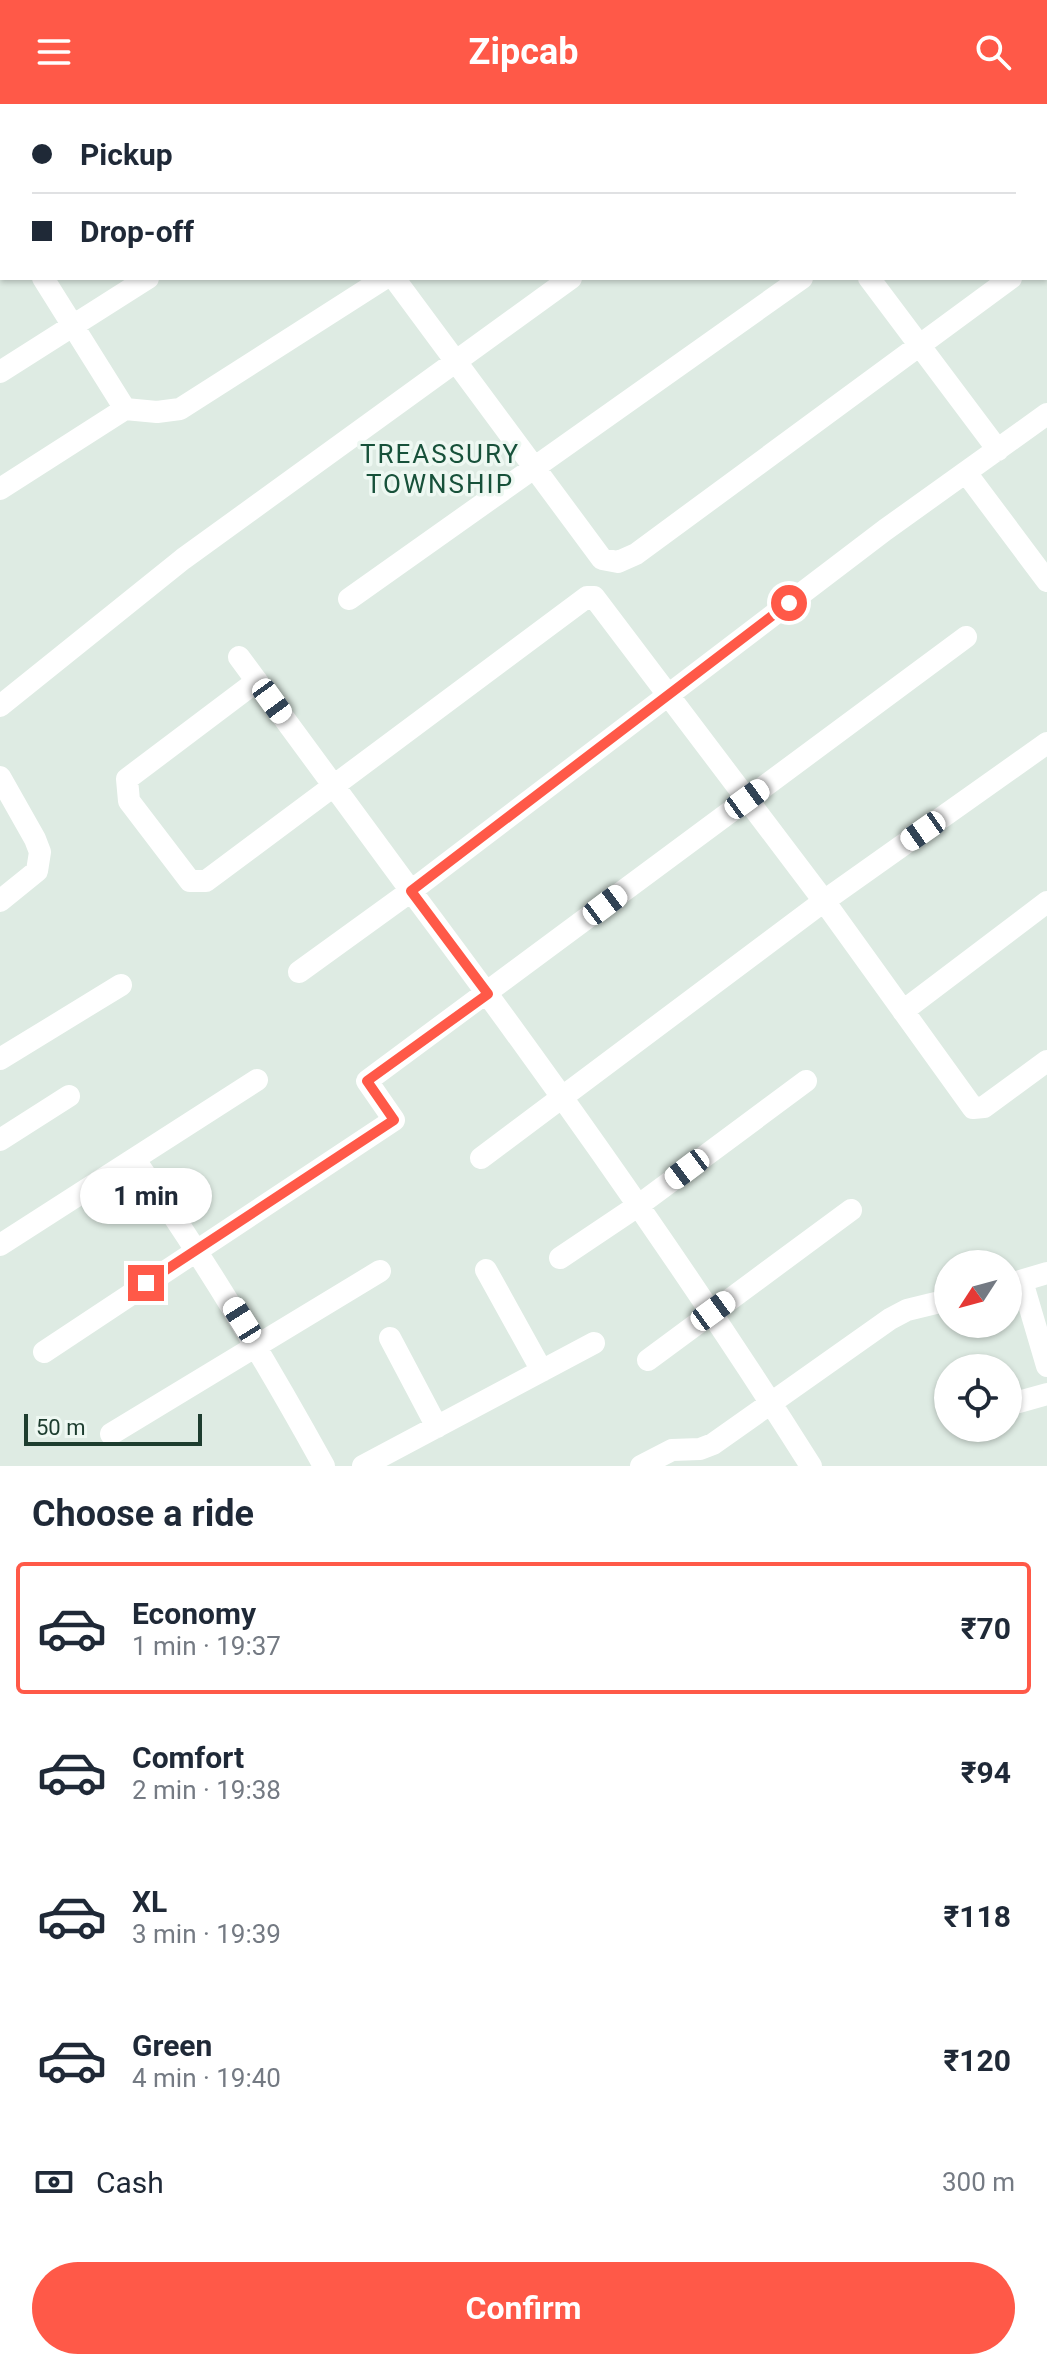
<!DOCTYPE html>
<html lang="en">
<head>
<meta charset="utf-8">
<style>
	body { margin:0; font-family:Roboto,sans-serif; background:#f6f6f7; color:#1f2937; height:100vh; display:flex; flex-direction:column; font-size:30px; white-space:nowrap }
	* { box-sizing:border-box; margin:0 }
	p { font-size:26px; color:#747a83 }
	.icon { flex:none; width:44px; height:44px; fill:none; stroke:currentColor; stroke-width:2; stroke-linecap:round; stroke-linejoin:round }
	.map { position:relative; height:1362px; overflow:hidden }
	.details { display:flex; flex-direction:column; background:#fff; flex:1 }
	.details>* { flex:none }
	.guide { position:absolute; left:0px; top:0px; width:1048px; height:176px; box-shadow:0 2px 6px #0004; display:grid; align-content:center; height:176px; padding:0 32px; background:#fff }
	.needle { width:52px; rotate:234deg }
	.controls { position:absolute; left:934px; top:1146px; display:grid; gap:16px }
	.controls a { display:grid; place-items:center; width:88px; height:88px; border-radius:50%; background:#fff; box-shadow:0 2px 6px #0004; font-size:40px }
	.scale { position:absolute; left:24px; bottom:20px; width:178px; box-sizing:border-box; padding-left:8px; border:4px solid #1d3d2f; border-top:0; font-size:22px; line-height:28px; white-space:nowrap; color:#1d3d2f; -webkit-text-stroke:6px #eef8f2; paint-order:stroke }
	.end { position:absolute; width:36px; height:36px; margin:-18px; border:10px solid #ff5948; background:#fff; box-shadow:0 0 0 4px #fff }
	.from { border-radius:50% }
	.bubble { position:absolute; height:56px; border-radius:28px; background:#fff; box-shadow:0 2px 6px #0004; font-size:26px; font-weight:700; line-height:56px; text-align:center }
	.car { position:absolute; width:24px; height:48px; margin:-24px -12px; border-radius:10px; box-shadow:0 0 6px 2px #0007; background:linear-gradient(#fff 24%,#345 0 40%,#fff 0 76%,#345 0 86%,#fff 0) }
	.guide b { display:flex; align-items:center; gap:28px; height:76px; font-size:30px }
	.guide b+b { border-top:2px solid #e0e1e3 }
	.guide i { width:20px; height:20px; background:#1f2937 }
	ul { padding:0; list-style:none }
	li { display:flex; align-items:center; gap:24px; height:132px; margin:0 16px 12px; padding:0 16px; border:4px solid transparent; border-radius:8px }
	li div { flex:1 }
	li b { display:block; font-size:30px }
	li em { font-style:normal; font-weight:700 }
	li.on { border-color:#ff5948 }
	li>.icon { width:72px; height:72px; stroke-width:1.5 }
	h2 { padding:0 32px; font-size:36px; line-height:96px }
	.pay { display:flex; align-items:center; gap:20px; height:88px; padding:0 32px; font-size:30px }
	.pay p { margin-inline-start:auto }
	.primary-button { display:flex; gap:16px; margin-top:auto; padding:16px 32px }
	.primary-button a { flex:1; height:92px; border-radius:48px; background:#ff5948; color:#fff; font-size:32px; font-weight:700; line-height:92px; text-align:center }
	header { display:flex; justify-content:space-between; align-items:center; height:104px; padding:0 32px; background:#ff5948; color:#fff; font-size:36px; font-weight:700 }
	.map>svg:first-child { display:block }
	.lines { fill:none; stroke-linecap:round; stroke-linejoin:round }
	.minor { stroke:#fff; stroke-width:22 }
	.route { stroke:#ff5948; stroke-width:10 }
	.labels { text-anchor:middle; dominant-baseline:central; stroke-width:7; stroke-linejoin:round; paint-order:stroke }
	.neighbourhood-label { font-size:26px; letter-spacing:2px; fill:#17513a; stroke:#eef8f2 }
</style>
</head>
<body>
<header><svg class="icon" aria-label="menu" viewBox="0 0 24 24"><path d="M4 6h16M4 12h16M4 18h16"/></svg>Zipcab<svg class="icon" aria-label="search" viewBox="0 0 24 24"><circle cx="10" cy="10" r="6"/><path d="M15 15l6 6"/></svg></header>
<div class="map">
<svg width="1047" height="1362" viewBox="0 0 1047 1362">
	<rect width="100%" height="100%" fill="#deebe3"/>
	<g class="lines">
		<!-- minor -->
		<path class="minor" d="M 568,0 L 569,2
			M 748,0 L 750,2
			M 414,2 L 417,0
			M 587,2 L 591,0
			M 810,2 L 813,0
			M 1043,2 L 1046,0
			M 0,21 L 2,20
			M 0,107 L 2,110
			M 0,140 L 2,139
			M 1046,148 L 1047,147
			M 43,174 L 125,305
			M 394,174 L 602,455 L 618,458 L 636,450 L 1011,174
			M 869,174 L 998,346
			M 0,268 L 148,174
			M 967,370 L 1047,477
			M 0,385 L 125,305 L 157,308 L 180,305 L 385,174
			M 349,495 L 802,174
			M 239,553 L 411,787 L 299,868
			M 257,577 L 127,675 L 129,697 L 190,777 L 206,777 L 587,493 L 594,493 L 824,797 L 973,1004 L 984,1003 L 1047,957
			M 0,602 L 183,455 L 571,174
			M 0,673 L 35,735 L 40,748 L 37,767 L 0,797
			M 903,907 L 1047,798
			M 0,955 L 121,881
			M 0,1036 L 69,992
			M 481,1054 L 824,797 L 1047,639
			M 135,1056 C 205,1155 266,1257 324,1362
			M 0,1141 L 257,976
			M 560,1154 L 639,1101 L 806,977
			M 486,1166 L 542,1267
			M 1022,1177 L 1047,1262
			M 1010,1180 L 1047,1169
			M 390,1234 L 437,1323
			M 44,1248 L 394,1016 L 367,977 L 966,533
			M 648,1256 L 851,1106
			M 1008,1301 L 1047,1290
			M 111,1330 L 380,1167
			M 363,1362 L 594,1239
			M 641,1362 L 672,1346 L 700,1345 L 713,1340 L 890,1215 L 907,1206 L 948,1196
			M 811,1362 C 686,1164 551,974 411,787 L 885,426 L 1047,310"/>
	</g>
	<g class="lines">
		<!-- route -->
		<path class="route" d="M 146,1179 L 394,1016 L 367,977 L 488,890 L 411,787 L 789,499"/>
	</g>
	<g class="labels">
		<!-- neighbourhood labels -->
		<g class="neighbourhood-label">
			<text x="440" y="350">TREASSURY<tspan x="440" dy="30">TOWNSHIP</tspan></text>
		</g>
	</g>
</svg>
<div class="controls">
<a><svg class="needle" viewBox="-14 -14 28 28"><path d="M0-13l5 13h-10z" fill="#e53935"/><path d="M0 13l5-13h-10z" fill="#747a83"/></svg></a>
<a><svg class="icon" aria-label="locate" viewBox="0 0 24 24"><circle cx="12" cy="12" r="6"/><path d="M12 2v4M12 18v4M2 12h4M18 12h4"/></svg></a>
</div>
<div class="scale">50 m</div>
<i class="end from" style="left:789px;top:499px"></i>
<i class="end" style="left:146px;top:1179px"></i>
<div class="bubble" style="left:80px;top:1064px;width:132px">1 min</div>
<i class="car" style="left:272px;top:597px;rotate:144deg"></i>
<i class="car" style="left:747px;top:695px;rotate:54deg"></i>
<i class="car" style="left:923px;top:727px;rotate:235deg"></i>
<i class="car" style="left:605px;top:801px;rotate:53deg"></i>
<i class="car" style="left:687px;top:1065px;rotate:233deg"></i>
<i class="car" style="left:713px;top:1207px;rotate:54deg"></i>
<i class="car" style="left:242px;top:1216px;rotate:328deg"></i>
<div class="guide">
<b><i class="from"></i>Pickup</b>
<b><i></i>Drop-off</b>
</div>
</div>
<section class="details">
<h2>Choose a ride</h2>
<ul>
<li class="on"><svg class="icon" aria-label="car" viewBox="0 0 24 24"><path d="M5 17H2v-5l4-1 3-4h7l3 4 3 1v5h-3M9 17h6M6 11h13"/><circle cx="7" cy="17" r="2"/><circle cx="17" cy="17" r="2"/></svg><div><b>Economy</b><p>1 min · 19:37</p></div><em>₹70</em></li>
<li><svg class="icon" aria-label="car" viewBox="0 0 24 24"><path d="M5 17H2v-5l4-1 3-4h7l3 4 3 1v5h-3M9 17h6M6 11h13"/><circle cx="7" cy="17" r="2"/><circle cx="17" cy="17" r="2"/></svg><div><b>Comfort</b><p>2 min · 19:38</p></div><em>₹94</em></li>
<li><svg class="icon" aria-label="car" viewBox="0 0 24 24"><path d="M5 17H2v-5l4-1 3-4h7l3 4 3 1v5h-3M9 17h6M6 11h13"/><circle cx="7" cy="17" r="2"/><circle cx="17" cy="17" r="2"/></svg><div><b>XL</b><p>3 min · 19:39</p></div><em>₹118</em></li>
<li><svg class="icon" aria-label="car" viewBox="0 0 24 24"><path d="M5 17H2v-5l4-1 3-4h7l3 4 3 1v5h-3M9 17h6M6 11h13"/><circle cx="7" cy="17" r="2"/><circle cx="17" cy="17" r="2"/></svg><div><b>Green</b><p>4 min · 19:40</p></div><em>₹120</em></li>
</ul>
<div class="pay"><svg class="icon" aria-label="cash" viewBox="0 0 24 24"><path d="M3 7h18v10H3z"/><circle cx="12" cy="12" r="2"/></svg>Cash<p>300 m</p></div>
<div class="primary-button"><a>Confirm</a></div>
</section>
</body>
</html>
